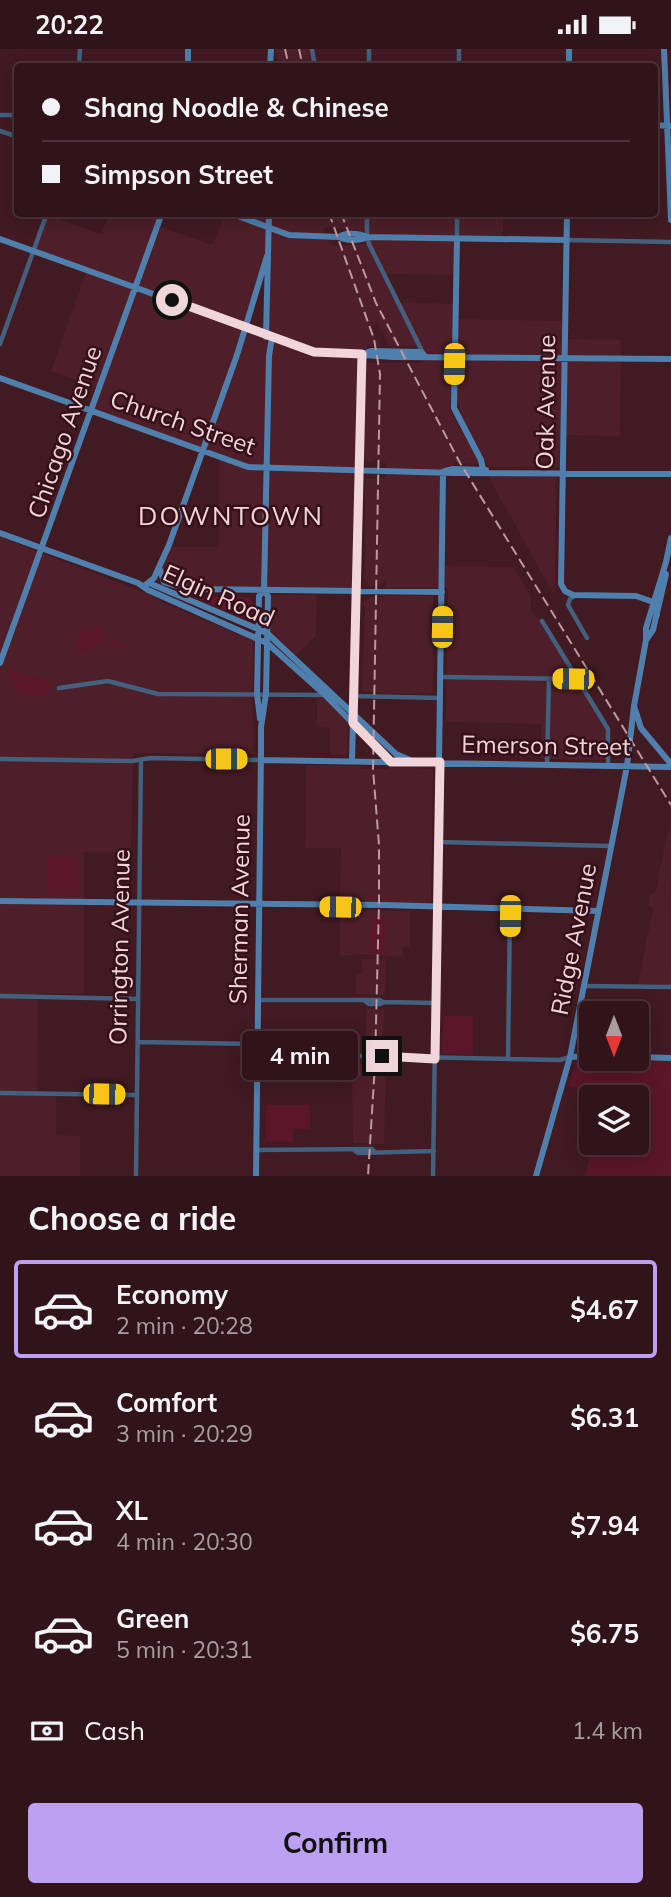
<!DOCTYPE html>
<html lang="en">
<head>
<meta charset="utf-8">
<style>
	body { margin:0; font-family:Mulish,sans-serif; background:#391d23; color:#f1f3f6; height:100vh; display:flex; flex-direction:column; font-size:26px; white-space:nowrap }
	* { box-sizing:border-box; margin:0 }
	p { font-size:23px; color:#a89ea2 }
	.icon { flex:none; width:38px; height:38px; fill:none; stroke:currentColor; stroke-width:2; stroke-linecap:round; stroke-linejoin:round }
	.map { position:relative; height:1127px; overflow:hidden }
	.side { display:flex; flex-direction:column; background:#31141a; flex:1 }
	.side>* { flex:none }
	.banner { position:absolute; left:14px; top:14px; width:644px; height:154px; border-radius:7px; box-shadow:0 4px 18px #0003,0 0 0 2px #4c3339; display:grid; align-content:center; height:154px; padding:0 28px; background:#31141a }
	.needle { width:46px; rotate:180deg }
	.buttons { position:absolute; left:579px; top:952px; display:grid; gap:14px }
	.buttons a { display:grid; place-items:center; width:70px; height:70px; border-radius:7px; background:#31141a; box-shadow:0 4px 18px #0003,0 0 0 2px #4c3339; font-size:35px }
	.end { position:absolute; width:32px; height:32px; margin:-16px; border:9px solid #f0d5d9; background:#111; box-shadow:0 0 0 4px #111 }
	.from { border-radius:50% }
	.bubble { position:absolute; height:49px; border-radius:7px; background:#31141a; box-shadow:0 4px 18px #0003,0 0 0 2px #4c3339; font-size:23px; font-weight:700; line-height:49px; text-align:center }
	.car { position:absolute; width:21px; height:42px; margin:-21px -10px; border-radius:9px; box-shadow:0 0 5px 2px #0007; background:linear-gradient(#f5c518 24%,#345 0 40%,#f5c518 0 76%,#345 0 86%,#f5c518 0) }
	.banner b { display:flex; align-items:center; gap:24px; height:66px; font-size:26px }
	.banner b+b { border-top:2px solid #4c3339 }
	.banner i { width:18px; height:18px; background:#f1f3f6 }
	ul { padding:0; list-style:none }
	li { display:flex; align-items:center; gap:21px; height:98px; margin:0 14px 10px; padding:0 14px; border:4px solid transparent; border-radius:7px }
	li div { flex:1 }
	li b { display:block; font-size:26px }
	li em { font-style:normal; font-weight:700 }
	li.current { border-color:#bca0f2 }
	li>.icon { width:63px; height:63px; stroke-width:1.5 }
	h2 { padding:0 28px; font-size:32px; line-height:84px }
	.pay { display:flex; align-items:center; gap:18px; height:77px; padding:0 28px; font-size:26px }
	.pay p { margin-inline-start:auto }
	.button { display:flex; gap:14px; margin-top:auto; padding:14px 28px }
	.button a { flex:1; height:80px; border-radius:7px; background:#bca0f2; color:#111; font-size:28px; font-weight:700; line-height:80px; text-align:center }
	.status { display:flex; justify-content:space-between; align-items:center; height:49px; padding:0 35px; background:#31141a; direction:ltr }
	.status svg { height:19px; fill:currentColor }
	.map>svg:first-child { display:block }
	.built { fill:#4e1f29; fill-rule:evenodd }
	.green { fill:#5b1729 }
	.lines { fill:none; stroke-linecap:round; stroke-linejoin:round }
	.street { stroke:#43607e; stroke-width:4.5 }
	.secondary { stroke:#4f7fad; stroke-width:6 }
	.rail { stroke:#ba9ba1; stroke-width:2; stroke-dasharray:10 5; stroke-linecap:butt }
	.route { stroke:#f0d5d9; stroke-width:9 }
	.labels { text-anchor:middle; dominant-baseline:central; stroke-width:5; stroke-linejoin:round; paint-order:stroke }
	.street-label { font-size:24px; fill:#f0d5d9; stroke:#361019 }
	.neighbourhood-label { font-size:26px; letter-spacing:2px; fill:#f0d5d9; stroke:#361019 }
</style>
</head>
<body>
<div class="status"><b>20:22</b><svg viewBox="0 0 49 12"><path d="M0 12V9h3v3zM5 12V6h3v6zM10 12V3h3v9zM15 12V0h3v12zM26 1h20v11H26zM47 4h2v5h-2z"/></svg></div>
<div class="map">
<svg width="671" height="1127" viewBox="0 0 671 1127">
	<rect width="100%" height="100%" fill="#411a22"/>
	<!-- built -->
	<path class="built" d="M 276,0 L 310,0 L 313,17 L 279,17 Z
		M 109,165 L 122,165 L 132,168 L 134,165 L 161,165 L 157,177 L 213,196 L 225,165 L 503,165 L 503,191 L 457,190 L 457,226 L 381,225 L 394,253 L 456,255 L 456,270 L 566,272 L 566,290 L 621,291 L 620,387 L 564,386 L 564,418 L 488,418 L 461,367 L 459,353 L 450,352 L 451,363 L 480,415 L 454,414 L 454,417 L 447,417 L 444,517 L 513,518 L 531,547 L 531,559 L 606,679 L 606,711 L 541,710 L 541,675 L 446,673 L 448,539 L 386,539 L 385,531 L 380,537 L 370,537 L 363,528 L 365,526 L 365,430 L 386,429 L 386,414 L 381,413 L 380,410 L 374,410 L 373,413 L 363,411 L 366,314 L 424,314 L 415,297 L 389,297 L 377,274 L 372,278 L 380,297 L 367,296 L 367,300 L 358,300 L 354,540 L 186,538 L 163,531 L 161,523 L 165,498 L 219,498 L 219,407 L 91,360 L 98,339 L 51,322 L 87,220 L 33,200 L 46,166 L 101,185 ZM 326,178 L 357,181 L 366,195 L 332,197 L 325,187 L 323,180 ZM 268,210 L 267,285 L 246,278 Z
		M 488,427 L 556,428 L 555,543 L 552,543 Z
		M 0,488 L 149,545 L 166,555 L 254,592 L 252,650 L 254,705 L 133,704 L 131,803 L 84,803 L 84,945 L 38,944 L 37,1046 L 56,1047 L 56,1086 L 80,1087 L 80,1127 L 0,1127 Z
		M 271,546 L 317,546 L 316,587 L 296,606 L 271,582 Z
		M 383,546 L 433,547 L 433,644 L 382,645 L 381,643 L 363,643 L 362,641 L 365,559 L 362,556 L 370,548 L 380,548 L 383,551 Z
		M 317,649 L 326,649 L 348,673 L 347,706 L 330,706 L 330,679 L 317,678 Z
		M 306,716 L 361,717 L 361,720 L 388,720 L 388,718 L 433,720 L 431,854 L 340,854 L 341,799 L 305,799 Z
		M 670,772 L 671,936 L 638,935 L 653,859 L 648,857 L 650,845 L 655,845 Z
		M 340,861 L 410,862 L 410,898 L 402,898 L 402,908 L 362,905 L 340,907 Z
		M 362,910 L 386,910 L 385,946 L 356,945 L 356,925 L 362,925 Z
		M 366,960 L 384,960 L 383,1003 L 366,1003 Z
		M 352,1015 L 386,1015 L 384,1095 L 353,1094 Z"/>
	<!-- green -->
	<path class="green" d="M 193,548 L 248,548 L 252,551 L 253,571 L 249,572 Z
		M 96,577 L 106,581 L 104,592 L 111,594 L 113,591 L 125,596 L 124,600 C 103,592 104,590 88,604 L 73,603 L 72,602 L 92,596 L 75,598 L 82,578 L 93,582 Z
		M 9,621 L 50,632 L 49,643 L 42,648 L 19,644 L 8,627 Z
		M 48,807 L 78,807 L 78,846 L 48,846 Z
		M 372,866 L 386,866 L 385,905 L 371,905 Z
		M 443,967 L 473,967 L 473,1006 L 442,1005 Z
		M 577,1010 L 671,1012 L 671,1127 L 585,1127 L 594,1094 L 637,1094 L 637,1048 L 616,1048 L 568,1037 Z
		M 266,1056 L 310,1056 L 310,1080 L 293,1080 L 293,1093 L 266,1092 Z"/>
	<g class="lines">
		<!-- street -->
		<path class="street" d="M 312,0 L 315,18
			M 79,18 L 80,0
			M 369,18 L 369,0
			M 459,18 L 459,0
			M 0,66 L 18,66
			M 0,82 L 18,88
			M 367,164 L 367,188 L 369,195 L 424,306
			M 457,189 L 457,164
			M 567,191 L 671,193
			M 0,295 L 47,164
			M 576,546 L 570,550 L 568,556 L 587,589
			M 542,572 L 608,680 L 608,717
			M 441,628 L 578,630
			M 59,639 L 108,632 L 158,645 L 325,646
			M 354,647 L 440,649
			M 0,710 L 132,712 L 151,709 L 261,711
			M 547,716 L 549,630
			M 438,793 L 611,797
			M 584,937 L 671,938
			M 0,947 L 138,950
			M 258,951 L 380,951 L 383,953 L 436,954
			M 366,953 L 369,955 L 381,955 L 383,953
			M 138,993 L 257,995
			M 257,1007 L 368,1007 L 560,1011 L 570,1008
			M 364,1009 L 387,1009
			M 508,1010 L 510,861
			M 0,1044 L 137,1046
			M 256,1101 L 372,1100 L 374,1102
			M 355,1102 L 358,1104 L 434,1102
			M 136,1127 L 141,711
			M 433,1127 L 437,859"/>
		<!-- secondary -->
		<path class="secondary" d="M 664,0 L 671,171
			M 188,18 L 188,0
			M 270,18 L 271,0
			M 569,18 L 569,0
			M 654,76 L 670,77
			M 230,164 L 289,186 L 339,188 C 346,183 359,184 367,188
			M 567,164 L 561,535 L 565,542 L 573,546 L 636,547 L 653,553 L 657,566
			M 339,188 C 346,192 359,192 367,188 L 567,191
			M 0,190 L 315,303 L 394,308 L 671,310
			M 457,190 L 454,359 L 481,411 L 483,420
			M 266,288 L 269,164
			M 363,305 L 371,302 L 420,303 L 424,306
			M 0,329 L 248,418 L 453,424 L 671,425
			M 445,422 L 453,420 L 486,421
			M 0,484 L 138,534 L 148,541 L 267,594 L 325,646 L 391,713
			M 671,489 L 666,513 L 646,579 L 646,591 L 634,657 L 641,679 L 671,715
			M 160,521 L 164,533 L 188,540 L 442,543
			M 149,534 L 267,584 L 396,705 L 410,711
			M 144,537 L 154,529 L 169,496 L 237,306 L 267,207
			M 646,591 L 653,581 L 666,525
			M 0,614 L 162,164
			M 260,670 L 257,645 L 259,547 L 264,542
			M 261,711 L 671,718
			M 352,712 L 362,305
			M 0,852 L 384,856 L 598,862
			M 437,859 L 443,423
			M 570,1008 L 592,1007
			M 637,1008 L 671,1009
			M 256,1127 L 261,704 L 261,678 L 266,645 L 268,547 L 264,542 L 269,307 L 272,288
			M 536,1127 L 570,1008 L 627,717 L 634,657"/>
		<!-- rail -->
		<path class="rail" d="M 285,0 L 289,18
			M 299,0 L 303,18
			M 329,164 L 374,290 L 380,325 L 373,720 L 379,796 L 379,854 L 375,1015 L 368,1127
			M 341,164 L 376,254 L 460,414 L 671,756"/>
	</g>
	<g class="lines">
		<!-- route -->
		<path class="route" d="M 172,251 L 314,303 L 362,305 L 353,674 L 391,713 L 440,713 L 435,1010 L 382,1007"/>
	</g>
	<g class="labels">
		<!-- street labels -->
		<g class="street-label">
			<text transform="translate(545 353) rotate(-89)">Oak Avenue</text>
			<text transform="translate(183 373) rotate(19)">Church Street</text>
			<text transform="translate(64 383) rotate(-71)">Chicago Avenue</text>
			<text transform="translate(219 546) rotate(24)">Elgin Road</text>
			<text transform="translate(546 696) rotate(1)">Emerson Street</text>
			<text transform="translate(239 860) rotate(-89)">Sherman Avenue</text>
			<text transform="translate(573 890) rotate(-79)">Ridge Avenue</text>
			<text transform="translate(119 898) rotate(-89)">Orrington Avenue</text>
		</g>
		<!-- neighbourhood labels -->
		<g class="neighbourhood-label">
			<text x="231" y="466">DOWNTOWN</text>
		</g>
	</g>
</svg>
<div class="buttons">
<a><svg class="needle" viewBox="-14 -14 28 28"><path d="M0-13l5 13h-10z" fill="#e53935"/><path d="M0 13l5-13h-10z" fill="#a89ea2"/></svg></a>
<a><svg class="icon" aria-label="layers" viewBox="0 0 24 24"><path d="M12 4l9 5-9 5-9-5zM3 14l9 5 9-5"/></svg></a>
</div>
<i class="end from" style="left:172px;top:251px"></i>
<i class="end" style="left:382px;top:1007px"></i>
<div class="bubble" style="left:242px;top:982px;width:116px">4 min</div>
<i class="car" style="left:454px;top:315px;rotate:181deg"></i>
<i class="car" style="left:442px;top:578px;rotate:1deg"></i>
<i class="car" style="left:573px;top:630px;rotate:271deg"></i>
<i class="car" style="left:226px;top:710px;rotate:90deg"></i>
<i class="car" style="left:340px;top:858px;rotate:271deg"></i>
<i class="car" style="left:510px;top:867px;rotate:181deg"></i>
<i class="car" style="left:104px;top:1045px;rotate:91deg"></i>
<div class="banner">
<b><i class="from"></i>Shang Noodle &amp; Chinese</b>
<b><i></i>Simpson Street</b>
</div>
</div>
<section class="side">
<h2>Choose a ride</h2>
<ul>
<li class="current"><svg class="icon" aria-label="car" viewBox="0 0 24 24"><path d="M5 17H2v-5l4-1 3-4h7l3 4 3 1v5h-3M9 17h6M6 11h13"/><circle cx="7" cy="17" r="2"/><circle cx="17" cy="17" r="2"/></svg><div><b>Economy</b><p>2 min · 20:28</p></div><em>$4.67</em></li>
<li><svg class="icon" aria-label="car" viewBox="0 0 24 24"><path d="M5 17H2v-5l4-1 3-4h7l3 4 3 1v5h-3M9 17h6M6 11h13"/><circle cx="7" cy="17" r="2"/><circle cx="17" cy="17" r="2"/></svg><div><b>Comfort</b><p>3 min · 20:29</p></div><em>$6.31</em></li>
<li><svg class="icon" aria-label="car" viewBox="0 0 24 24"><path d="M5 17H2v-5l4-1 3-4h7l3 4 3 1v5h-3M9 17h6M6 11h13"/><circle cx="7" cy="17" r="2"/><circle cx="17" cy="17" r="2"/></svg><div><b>XL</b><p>4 min · 20:30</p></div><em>$7.94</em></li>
<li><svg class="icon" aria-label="car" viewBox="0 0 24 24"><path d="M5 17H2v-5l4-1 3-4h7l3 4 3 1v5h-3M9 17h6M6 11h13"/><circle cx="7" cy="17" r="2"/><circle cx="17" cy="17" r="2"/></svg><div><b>Green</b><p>5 min · 20:31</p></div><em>$6.75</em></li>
</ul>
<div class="pay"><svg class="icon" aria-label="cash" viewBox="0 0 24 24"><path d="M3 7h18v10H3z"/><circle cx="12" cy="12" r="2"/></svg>Cash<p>1.4 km</p></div>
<div class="button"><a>Confirm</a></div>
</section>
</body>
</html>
